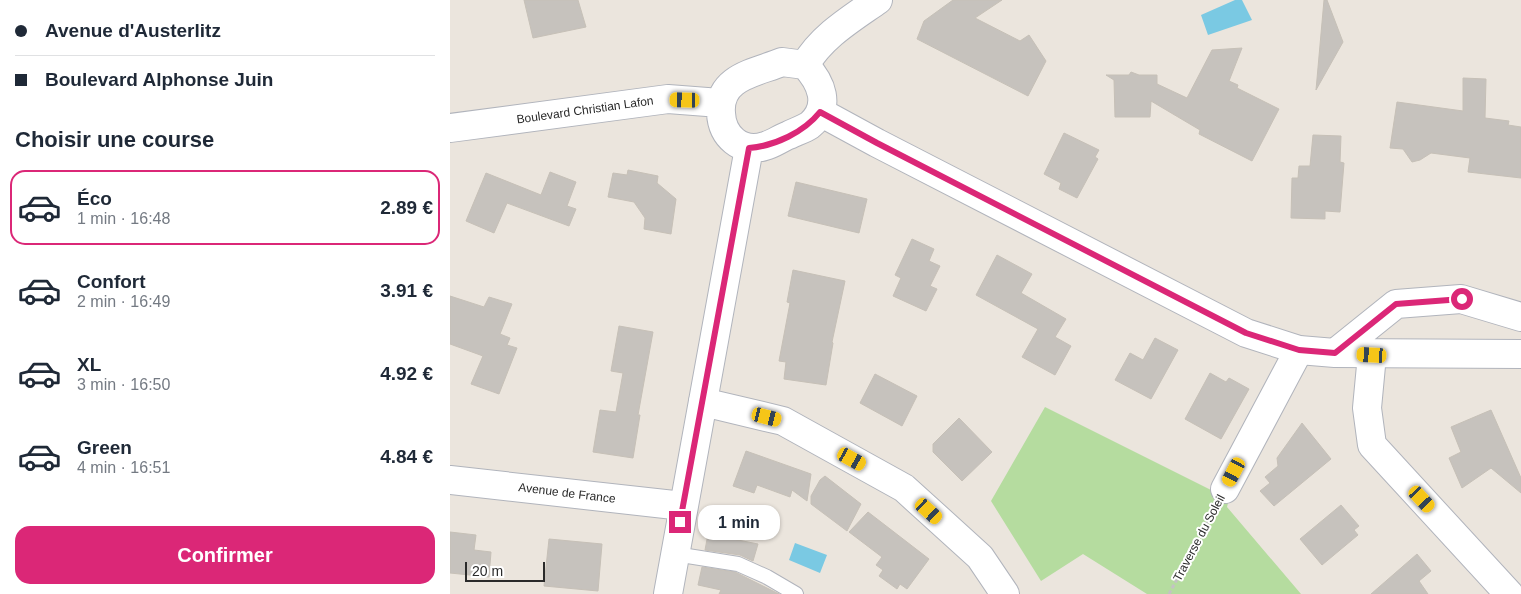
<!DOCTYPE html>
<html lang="fr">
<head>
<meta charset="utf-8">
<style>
	body { margin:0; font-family:Helvetica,sans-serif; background:#f6f6f7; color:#1f2937; height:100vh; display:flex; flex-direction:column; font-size:19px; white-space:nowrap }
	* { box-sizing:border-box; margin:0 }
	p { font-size:16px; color:#747a83 }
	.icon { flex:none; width:28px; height:28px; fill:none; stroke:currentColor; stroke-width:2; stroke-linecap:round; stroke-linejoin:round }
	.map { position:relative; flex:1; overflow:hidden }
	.panel { display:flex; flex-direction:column; background:#fff; width:450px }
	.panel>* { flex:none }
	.guide { display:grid; align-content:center; height:110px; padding:0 15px; background:#fff }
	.scale { position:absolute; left:15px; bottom:12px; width:80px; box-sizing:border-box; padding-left:5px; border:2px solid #2a2a2a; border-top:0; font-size:14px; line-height:18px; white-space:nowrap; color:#2a2a2a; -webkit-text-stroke:4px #fff; paint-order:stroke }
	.end { position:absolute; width:22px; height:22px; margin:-11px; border:6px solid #db2777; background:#fff; box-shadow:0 0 0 2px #fff }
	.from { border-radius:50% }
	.bubble { position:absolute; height:35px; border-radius:15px; background:#fff; box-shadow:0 1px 4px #0004; font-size:16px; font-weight:600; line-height:35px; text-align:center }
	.car { position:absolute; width:15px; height:30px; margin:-15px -8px; border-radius:6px; box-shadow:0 0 4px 1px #0007; background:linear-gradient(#f5c518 24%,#345 0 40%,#f5c518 0 76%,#345 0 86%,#f5c518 0) }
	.guide b { display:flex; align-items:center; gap:18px; height:48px; font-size:19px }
	.guide b+b { border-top:1px solid #e0e1e3 }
	.guide i { width:12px; height:12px; background:#1f2937 }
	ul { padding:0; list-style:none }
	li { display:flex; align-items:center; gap:15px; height:75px; margin:0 10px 8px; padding:0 5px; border:2px solid transparent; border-radius:15px }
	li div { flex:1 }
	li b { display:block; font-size:19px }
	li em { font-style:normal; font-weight:600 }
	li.on { border-color:#db2777 }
	li>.icon { width:45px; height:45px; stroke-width:1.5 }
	h2 { padding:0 15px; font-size:22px; line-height:60px }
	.button { display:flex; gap:10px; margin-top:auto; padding:10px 15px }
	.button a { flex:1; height:58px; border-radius:15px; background:#db2777; color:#fff; font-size:20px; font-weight:600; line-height:58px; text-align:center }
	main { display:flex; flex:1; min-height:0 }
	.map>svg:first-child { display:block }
	.green { fill:#b5dc9f }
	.water { fill:#7ac9e3 }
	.building { fill:#c6c2bd; stroke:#c6c0b7 }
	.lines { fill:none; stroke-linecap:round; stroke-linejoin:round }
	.service-casing { stroke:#b1b4bc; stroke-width:16 }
	.minor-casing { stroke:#b1b4bc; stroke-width:30 }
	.tertiary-casing { stroke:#b1b4bc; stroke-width:30 }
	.path { stroke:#c3c3c3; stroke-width:3; stroke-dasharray:4 2.5; stroke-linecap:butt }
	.service { stroke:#fff; stroke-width:14 }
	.minor { stroke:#fff; stroke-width:28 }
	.tertiary { stroke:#fff; stroke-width:28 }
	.route { stroke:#db2777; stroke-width:6 }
	.labels { text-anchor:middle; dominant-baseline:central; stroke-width:4; stroke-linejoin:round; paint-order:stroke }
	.street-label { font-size:12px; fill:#2a2a2a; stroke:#fff }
</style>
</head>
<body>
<main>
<section class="panel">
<div class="guide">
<b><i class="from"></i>Avenue d'Austerlitz</b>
<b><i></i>Boulevard Alphonse Juin</b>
</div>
<h2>Choisir une course</h2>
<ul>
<li class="on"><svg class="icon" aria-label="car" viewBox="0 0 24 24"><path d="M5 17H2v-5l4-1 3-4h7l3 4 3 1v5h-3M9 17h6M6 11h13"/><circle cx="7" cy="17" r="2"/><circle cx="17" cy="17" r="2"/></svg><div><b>Éco</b><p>1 min · 16:48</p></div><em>2.89 €</em></li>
<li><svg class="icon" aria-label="car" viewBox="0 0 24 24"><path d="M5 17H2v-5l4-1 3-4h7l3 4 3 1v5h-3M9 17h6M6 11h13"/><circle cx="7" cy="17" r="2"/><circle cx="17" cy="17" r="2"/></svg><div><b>Confort</b><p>2 min · 16:49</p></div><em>3.91 €</em></li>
<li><svg class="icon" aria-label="car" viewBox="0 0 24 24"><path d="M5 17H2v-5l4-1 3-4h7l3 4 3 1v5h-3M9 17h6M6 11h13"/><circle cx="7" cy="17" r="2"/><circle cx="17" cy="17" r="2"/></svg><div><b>XL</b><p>3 min · 16:50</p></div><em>4.92 €</em></li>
<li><svg class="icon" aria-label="car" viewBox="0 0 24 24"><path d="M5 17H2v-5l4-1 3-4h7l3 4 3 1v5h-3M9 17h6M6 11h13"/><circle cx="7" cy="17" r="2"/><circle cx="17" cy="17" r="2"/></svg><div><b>Green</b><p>4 min · 16:51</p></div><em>4.84 €</em></li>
</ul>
<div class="button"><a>Confirmer</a></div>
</section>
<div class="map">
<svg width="1071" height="594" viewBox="0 0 1071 594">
	<rect width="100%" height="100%" fill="#ebe5dd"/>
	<!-- green -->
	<path class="green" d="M 595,407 L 779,499 L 777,507 L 851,594 L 697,594 L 633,554 L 591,581 L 541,501 Z"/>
	<!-- water -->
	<path class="water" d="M 785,0 L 792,0 L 802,20 L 758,35 L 751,15 Z
		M 345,543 L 377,555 L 370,573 L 339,560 Z"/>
	<!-- building -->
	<path class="building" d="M 74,0 L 128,0 L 136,27 L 83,38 Z
		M 503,0 L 552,0 L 525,18 L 570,41 L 579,35 L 596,61 L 578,96 L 467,39 L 474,21 Z
		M 874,0 L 877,0 L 893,42 L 866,90 Z
		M 792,48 L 779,81 L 788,85 L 787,88 L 829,109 L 802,161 L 749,134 L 750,130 L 701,101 L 700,117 L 665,117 L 664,80 L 656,75 L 679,75 L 681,72 L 689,75 L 707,75 L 707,84 L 737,98 L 762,50 Z
		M 1013,78 L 1036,79 L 1035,118 L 1059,121 L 1058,125 L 1071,127 L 1071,178 L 1018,172 L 1020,158 L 981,153 L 970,160 L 962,162 L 953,149 L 940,148 L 947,102 L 1013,111 Z
		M 614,133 L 649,150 L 645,157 L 648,159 L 627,198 L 609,189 L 611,183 L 594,174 Z
		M 863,135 L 891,136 L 890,162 L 894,163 L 890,212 L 875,211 L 875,219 L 841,218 L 842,178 L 848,178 L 849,166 L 860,166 Z
		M 178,170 L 208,176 L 207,183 L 226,199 L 221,234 L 194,229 L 195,218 L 184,202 L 158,197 L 163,173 L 177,175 Z
		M 100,172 L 126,182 L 117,206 L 126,209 L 119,226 L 57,203 L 44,233 L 16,221 L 36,173 L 91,195 Z
		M 346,182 L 417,199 L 409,233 L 338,216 Z
		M 462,239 L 484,249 L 479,261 L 490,266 L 480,286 L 487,289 L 476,311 L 443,296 L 451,278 L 445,275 Z
		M 547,255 L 582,274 L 571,293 L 616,319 L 605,337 L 621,346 L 605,375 L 572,357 L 588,329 L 526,295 Z
		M 343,270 L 395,281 L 382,342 L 383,343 L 376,385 L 334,379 L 336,362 L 329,361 L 340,303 L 337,302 Z
		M 0,296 L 34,307 L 39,297 L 62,304 L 50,334 L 60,338 L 57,345 L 67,348 L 49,394 L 21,384 L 33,356 L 0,344 Z
		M 169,326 L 203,332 L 188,415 L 190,415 L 183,458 L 143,452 L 150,410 L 166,412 L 173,373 L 161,371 Z
		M 705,338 L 728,350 L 701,399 L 665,380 L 680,353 L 693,360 Z
		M 760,373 L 776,382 L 779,378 L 799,389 L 771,439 L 735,419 Z
		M 425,374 L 467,396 L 452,426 L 410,403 Z
		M 1041,410 L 1071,478 L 1071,493 L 1041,468 L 1012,488 L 999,458 L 1011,452 L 1001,427 Z
		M 509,418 L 542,452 L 512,481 L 483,452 L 483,444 Z
		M 852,423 L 881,459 L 824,506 L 810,491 L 820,483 L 815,477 L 828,466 L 827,458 Z
		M 296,451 L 361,474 L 357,501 L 342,490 L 340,497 L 307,485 L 304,493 L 283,486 Z
		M 375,476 L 411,504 L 397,531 L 361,504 L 361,496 L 370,480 Z
		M 891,505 L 909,526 L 904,530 L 908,535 L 872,565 L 850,539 Z
		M 418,512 L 479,559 L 457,589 L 450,584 L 447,589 L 429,576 L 433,570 L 426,565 L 432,557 L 399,532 Z
		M 0,532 L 26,535 L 24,550 L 41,552 L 39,577 L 0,573 Z
		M 258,534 L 308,544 L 303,561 L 290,555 L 255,550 Z
		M 99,539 L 152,544 L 148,591 L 94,586 Z
		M 967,554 L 981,571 L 969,581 L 978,594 L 921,594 Z
		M 252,567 L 285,572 L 329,594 L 269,594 L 271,590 L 248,585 Z"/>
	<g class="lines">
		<defs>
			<path id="service" d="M 225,554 L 288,564 L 317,577 L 346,594"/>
			<path id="minor" d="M 355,65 C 372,36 401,19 428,0
				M 922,355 L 917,408 L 922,445 L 1059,594
				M 253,402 L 333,421 L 454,488 L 530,557 L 555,594
				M 0,480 L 233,506
				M 775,489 L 849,350"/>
			<path id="tertiary" d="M 332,62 L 355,65 C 371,82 382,106 360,125 C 354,129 345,132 339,135 C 331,138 323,144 315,146 C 291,154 272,136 271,113 C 268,77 305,73 332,62 Z
				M 370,112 L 427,143 L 796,333 L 849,350 L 885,353 L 1071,354
				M 0,128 L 218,99 L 270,103
				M 885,353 L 946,304 L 1011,299 L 1071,317
				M 218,594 L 299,148"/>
		</defs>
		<!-- service casing -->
		<use href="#service" class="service-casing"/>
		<!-- minor casing -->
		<use href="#minor" class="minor-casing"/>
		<!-- tertiary casing -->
		<use href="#tertiary" class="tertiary-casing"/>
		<!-- path -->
		<path class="path" d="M 719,594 L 763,512"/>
		<!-- service -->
		<use href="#service" class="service"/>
		<!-- minor -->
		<use href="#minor" class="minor"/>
		<!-- tertiary -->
		<use href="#tertiary" class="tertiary"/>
	</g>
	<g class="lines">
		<!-- route -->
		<path class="route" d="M 230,522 L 299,148 C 325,146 354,132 370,112 L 427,143 L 796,333 L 849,350 L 885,353 L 946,304 L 1012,299"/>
	</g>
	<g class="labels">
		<!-- street labels -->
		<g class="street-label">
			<text transform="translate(135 110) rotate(-8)">Boulevard Christian Lafon</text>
			<text transform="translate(117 493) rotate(7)">Avenue de France</text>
			<text transform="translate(749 538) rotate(-62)">Traverse du Soleil</text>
		</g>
	</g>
</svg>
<div class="scale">20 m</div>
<i class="end from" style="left:1012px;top:299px"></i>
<i class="end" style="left:230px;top:522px"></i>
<div class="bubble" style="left:248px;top:505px;width:82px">1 min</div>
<i class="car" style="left:235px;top:100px;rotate:271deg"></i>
<i class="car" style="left:922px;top:355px;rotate:273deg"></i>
<i class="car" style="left:317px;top:417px;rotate:104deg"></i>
<i class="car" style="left:402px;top:459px;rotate:119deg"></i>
<i class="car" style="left:784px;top:472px;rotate:208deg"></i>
<i class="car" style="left:972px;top:499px;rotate:137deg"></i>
<i class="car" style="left:479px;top:511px;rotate:132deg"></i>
</div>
</main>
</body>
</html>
